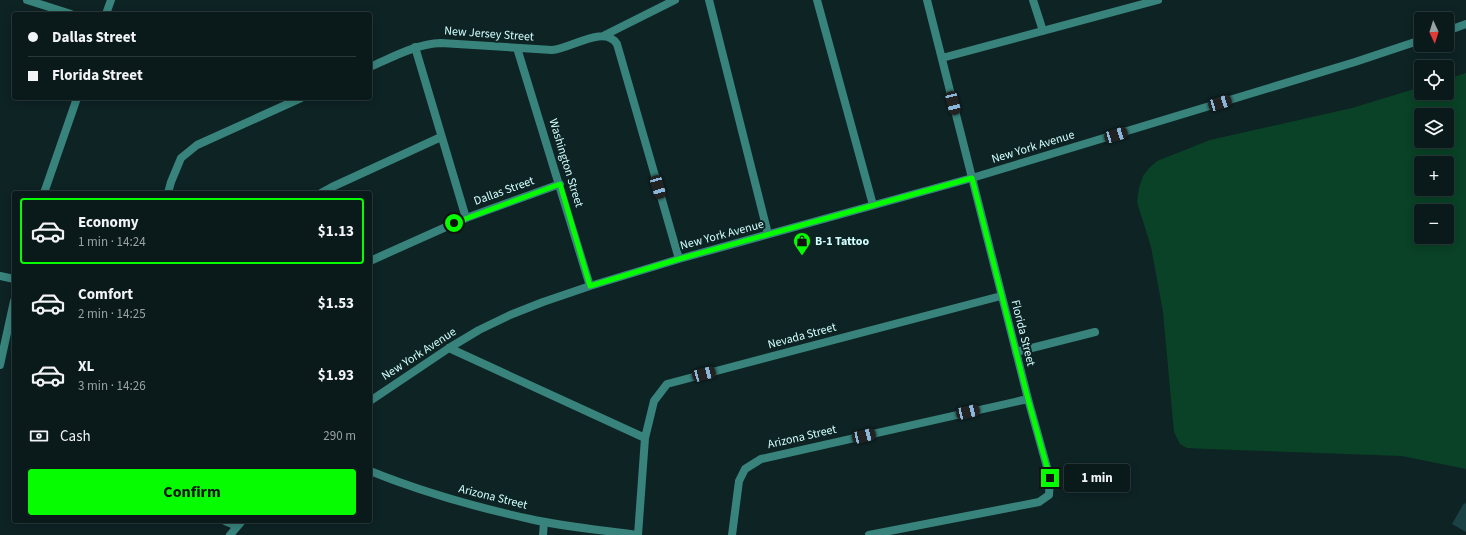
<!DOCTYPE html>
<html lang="en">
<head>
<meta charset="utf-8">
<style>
	body { margin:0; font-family:"Source Sans 3",sans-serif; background:#182728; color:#f1f3f6; height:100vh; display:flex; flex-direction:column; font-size:15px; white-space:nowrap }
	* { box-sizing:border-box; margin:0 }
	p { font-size:13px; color:#99a1a3 }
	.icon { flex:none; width:22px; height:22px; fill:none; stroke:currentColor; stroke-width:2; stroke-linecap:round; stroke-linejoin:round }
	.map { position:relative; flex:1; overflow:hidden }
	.details { position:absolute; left:12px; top:191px; width:360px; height:332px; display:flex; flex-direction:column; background:#0a1a1b; border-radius:4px; box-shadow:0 2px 10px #0003,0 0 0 1px #2a383a }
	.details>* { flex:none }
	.guide { position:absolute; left:12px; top:12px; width:360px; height:88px; border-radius:4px; box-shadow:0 2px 10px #0003,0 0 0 1px #2a383a; display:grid; align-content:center; height:88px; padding:0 16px; background:#0a1a1b }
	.needle { width:26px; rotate:176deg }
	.controls { position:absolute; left:1414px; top:12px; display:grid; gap:8px }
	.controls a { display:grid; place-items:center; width:40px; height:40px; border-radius:4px; background:#0a1a1b; box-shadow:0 2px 10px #0003,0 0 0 1px #2a383a; font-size:20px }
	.end { position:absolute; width:18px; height:18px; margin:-9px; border:5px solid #06fc00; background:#111; box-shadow:0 0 0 2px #111 }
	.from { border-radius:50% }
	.bubble { position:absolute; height:28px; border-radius:4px; background:#0a1a1b; box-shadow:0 2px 10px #0003,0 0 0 1px #2a383a; font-size:13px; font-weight:700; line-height:28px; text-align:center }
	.car { position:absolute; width:12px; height:24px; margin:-12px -6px; border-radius:5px; box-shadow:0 0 3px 1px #0007; background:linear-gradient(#222 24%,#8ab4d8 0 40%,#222 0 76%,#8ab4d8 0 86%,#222 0) }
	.guide b { display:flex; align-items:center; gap:14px; height:38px; font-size:15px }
	.guide b+b { border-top:1px solid #2a383a }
	.guide i { width:10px; height:10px; background:#f1f3f6 }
	ul { padding:7px 0 0; list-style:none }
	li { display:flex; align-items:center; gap:12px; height:66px; margin:0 8px 6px; padding:0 8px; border:2px solid transparent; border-radius:4px }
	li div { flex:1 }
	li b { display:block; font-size:15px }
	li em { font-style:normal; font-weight:700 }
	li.on { border-color:#06fc00 }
	li>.icon { width:36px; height:36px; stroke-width:1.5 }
	.pay { display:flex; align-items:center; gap:10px; height:44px; padding:0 16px; font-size:15px }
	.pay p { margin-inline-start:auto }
	.button { display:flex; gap:8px; margin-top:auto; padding:8px 16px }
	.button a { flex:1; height:46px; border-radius:4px; background:#06fc00; color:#111; font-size:16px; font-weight:700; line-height:46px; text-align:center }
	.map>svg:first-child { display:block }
	.water { fill:#094226; fill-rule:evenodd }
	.building { fill:#1a4245 }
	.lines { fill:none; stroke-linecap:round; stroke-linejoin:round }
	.service { stroke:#38847d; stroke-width:8 }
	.minor { stroke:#38847d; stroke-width:8 }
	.tertiary { stroke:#38847d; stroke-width:8 }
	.route { stroke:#06fc00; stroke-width:5 }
	.labels { text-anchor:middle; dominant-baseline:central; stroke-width:4; stroke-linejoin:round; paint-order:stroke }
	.street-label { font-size:12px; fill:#d1fffe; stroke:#0e2324 }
	.poi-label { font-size:12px; font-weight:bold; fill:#d1fffe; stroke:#0e2324; text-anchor:start }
</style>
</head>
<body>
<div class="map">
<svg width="1466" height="535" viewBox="0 0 1466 535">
	<rect width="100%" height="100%" fill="#0e2324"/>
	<!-- water -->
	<path class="water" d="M 1466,73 L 1466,469 L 1402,456 L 1207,449 L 1187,448 L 1180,444 L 1174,432 L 1163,312 L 1151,247 L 1137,202 L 1139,188 L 1143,176 L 1149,168 L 1157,161 L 1210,140 L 1352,108 L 1421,87 L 1421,93 L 1447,93 L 1447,79 ZM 1421,115 L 1447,115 L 1447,141 L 1421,141 ZM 1421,163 L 1447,163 L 1447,189 L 1421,189 ZM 1421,211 L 1447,211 L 1447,237 L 1421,237 Z"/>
	<!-- building -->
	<path class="building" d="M 1464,503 L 1466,504 L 1466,532 L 1452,524 Z"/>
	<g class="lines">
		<!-- service -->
		<path class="service" d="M 1016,352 L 1095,332
			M 543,535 L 544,522"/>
		<!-- minor -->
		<path class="minor" d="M 27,0 L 71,14
			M 709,0 L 768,234
			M 817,0 L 873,205
			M 1033,0 L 1043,31
			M 1447,31 L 1466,24
			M 603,36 L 675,0
			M 415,47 L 466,218
			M 517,48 L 590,286
			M 942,58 L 1158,0
			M 370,67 C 393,57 416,44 441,43 L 552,50 C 571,49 604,24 617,44 L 679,259
			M 168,193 L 171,182 L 181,158 L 197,145 L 301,98
			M 321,193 L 332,187 L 441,137
			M 370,261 L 466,218 L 560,184
			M 0,276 L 14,279
			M 449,348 L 645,438
			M 370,401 L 449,348 L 479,330 L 510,315 L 543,302 L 590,286 L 679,259 L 972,178 L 1355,62 L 1421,40
			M 370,471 C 422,492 475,507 530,519 C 565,527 602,530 638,535
			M 225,521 L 237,526
			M 230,535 L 242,521
			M 638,535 L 645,438 L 654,401 L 667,384 L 1001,296
			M 732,535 L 739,481 L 745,469 L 761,459 L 1028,399
			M 869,535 L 1039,502 L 1049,495 L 1050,478 L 1028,399 L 927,0"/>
		<!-- tertiary -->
		<path class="tertiary" d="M 106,14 L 111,0
			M 44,193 L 77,98
			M 0,365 L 14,301"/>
	</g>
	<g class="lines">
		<!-- route -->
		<path class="route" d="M 454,223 L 560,184 L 590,286 L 679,259 L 972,178 L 1028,399 L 1050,478"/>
	</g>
	<!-- icons -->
	<defs>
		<symbol id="shop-pin" viewBox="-11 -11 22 30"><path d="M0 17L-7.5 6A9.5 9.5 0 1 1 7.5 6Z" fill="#06fc00" stroke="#0e2324"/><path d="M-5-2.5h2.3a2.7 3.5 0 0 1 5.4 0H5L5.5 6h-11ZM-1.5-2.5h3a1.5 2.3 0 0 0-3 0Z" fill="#111"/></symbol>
	</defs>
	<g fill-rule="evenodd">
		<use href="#shop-pin" x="792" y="231" width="20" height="27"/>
	</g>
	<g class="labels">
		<!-- street labels -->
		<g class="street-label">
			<text transform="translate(489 34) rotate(4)">New Jersey Street</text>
			<text transform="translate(1033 147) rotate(-17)">New York Avenue</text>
			<text transform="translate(566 163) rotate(73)">Washington Street</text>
			<text transform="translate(504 191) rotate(-20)">Dallas Street</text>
			<text transform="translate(722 235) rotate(-15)">New York Avenue</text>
			<text transform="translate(1023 333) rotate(76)">Florida Street</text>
			<text transform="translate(802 336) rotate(-15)">Nevada Street</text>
			<text transform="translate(419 354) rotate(-33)">New York Avenue</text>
			<text transform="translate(802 437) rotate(-13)">Arizona Street</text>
			<text transform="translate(493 497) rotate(14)">Arizona Street</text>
		</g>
		<!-- poi labels -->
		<g class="poi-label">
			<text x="815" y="241">B-1 Tattoo</text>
		</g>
	</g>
</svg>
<div class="controls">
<a><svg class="needle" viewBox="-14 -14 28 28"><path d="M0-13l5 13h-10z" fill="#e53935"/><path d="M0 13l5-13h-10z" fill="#99a1a3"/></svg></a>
<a><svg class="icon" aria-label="locate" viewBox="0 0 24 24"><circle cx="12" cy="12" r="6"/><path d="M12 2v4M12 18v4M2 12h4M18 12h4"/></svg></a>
<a><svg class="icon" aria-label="layers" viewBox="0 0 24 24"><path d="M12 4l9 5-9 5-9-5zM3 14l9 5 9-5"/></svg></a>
<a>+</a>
<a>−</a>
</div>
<i class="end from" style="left:454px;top:223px"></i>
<i class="end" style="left:1050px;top:478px"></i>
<div class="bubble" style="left:1064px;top:464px;width:66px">1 min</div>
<i class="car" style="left:953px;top:103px;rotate:166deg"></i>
<i class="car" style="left:1220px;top:103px;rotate:73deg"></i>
<i class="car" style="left:1116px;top:135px;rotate:73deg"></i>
<i class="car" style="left:658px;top:187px;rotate:164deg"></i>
<i class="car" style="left:704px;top:374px;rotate:75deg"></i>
<i class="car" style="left:968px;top:412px;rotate:77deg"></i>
<i class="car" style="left:864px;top:436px;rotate:77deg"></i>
<div class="guide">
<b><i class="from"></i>Dallas Street</b>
<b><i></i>Florida Street</b>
</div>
<section class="details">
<ul>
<li class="on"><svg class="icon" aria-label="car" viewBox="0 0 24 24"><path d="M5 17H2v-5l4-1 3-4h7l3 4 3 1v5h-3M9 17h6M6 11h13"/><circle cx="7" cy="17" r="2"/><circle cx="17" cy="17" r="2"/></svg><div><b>Economy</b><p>1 min · 14:24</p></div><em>$1.13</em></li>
<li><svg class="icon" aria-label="car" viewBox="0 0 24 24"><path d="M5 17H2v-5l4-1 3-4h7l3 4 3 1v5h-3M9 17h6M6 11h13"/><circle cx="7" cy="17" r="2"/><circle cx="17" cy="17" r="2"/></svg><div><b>Comfort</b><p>2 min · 14:25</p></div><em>$1.53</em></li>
<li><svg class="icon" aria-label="car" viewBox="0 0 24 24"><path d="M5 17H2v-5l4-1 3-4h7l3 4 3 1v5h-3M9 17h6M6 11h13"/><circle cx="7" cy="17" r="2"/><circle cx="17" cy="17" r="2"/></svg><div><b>XL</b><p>3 min · 14:26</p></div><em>$1.93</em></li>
</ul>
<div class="pay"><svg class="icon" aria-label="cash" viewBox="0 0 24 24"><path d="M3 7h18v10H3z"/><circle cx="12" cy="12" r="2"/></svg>Cash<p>290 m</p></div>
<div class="button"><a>Confirm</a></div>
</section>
</div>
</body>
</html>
